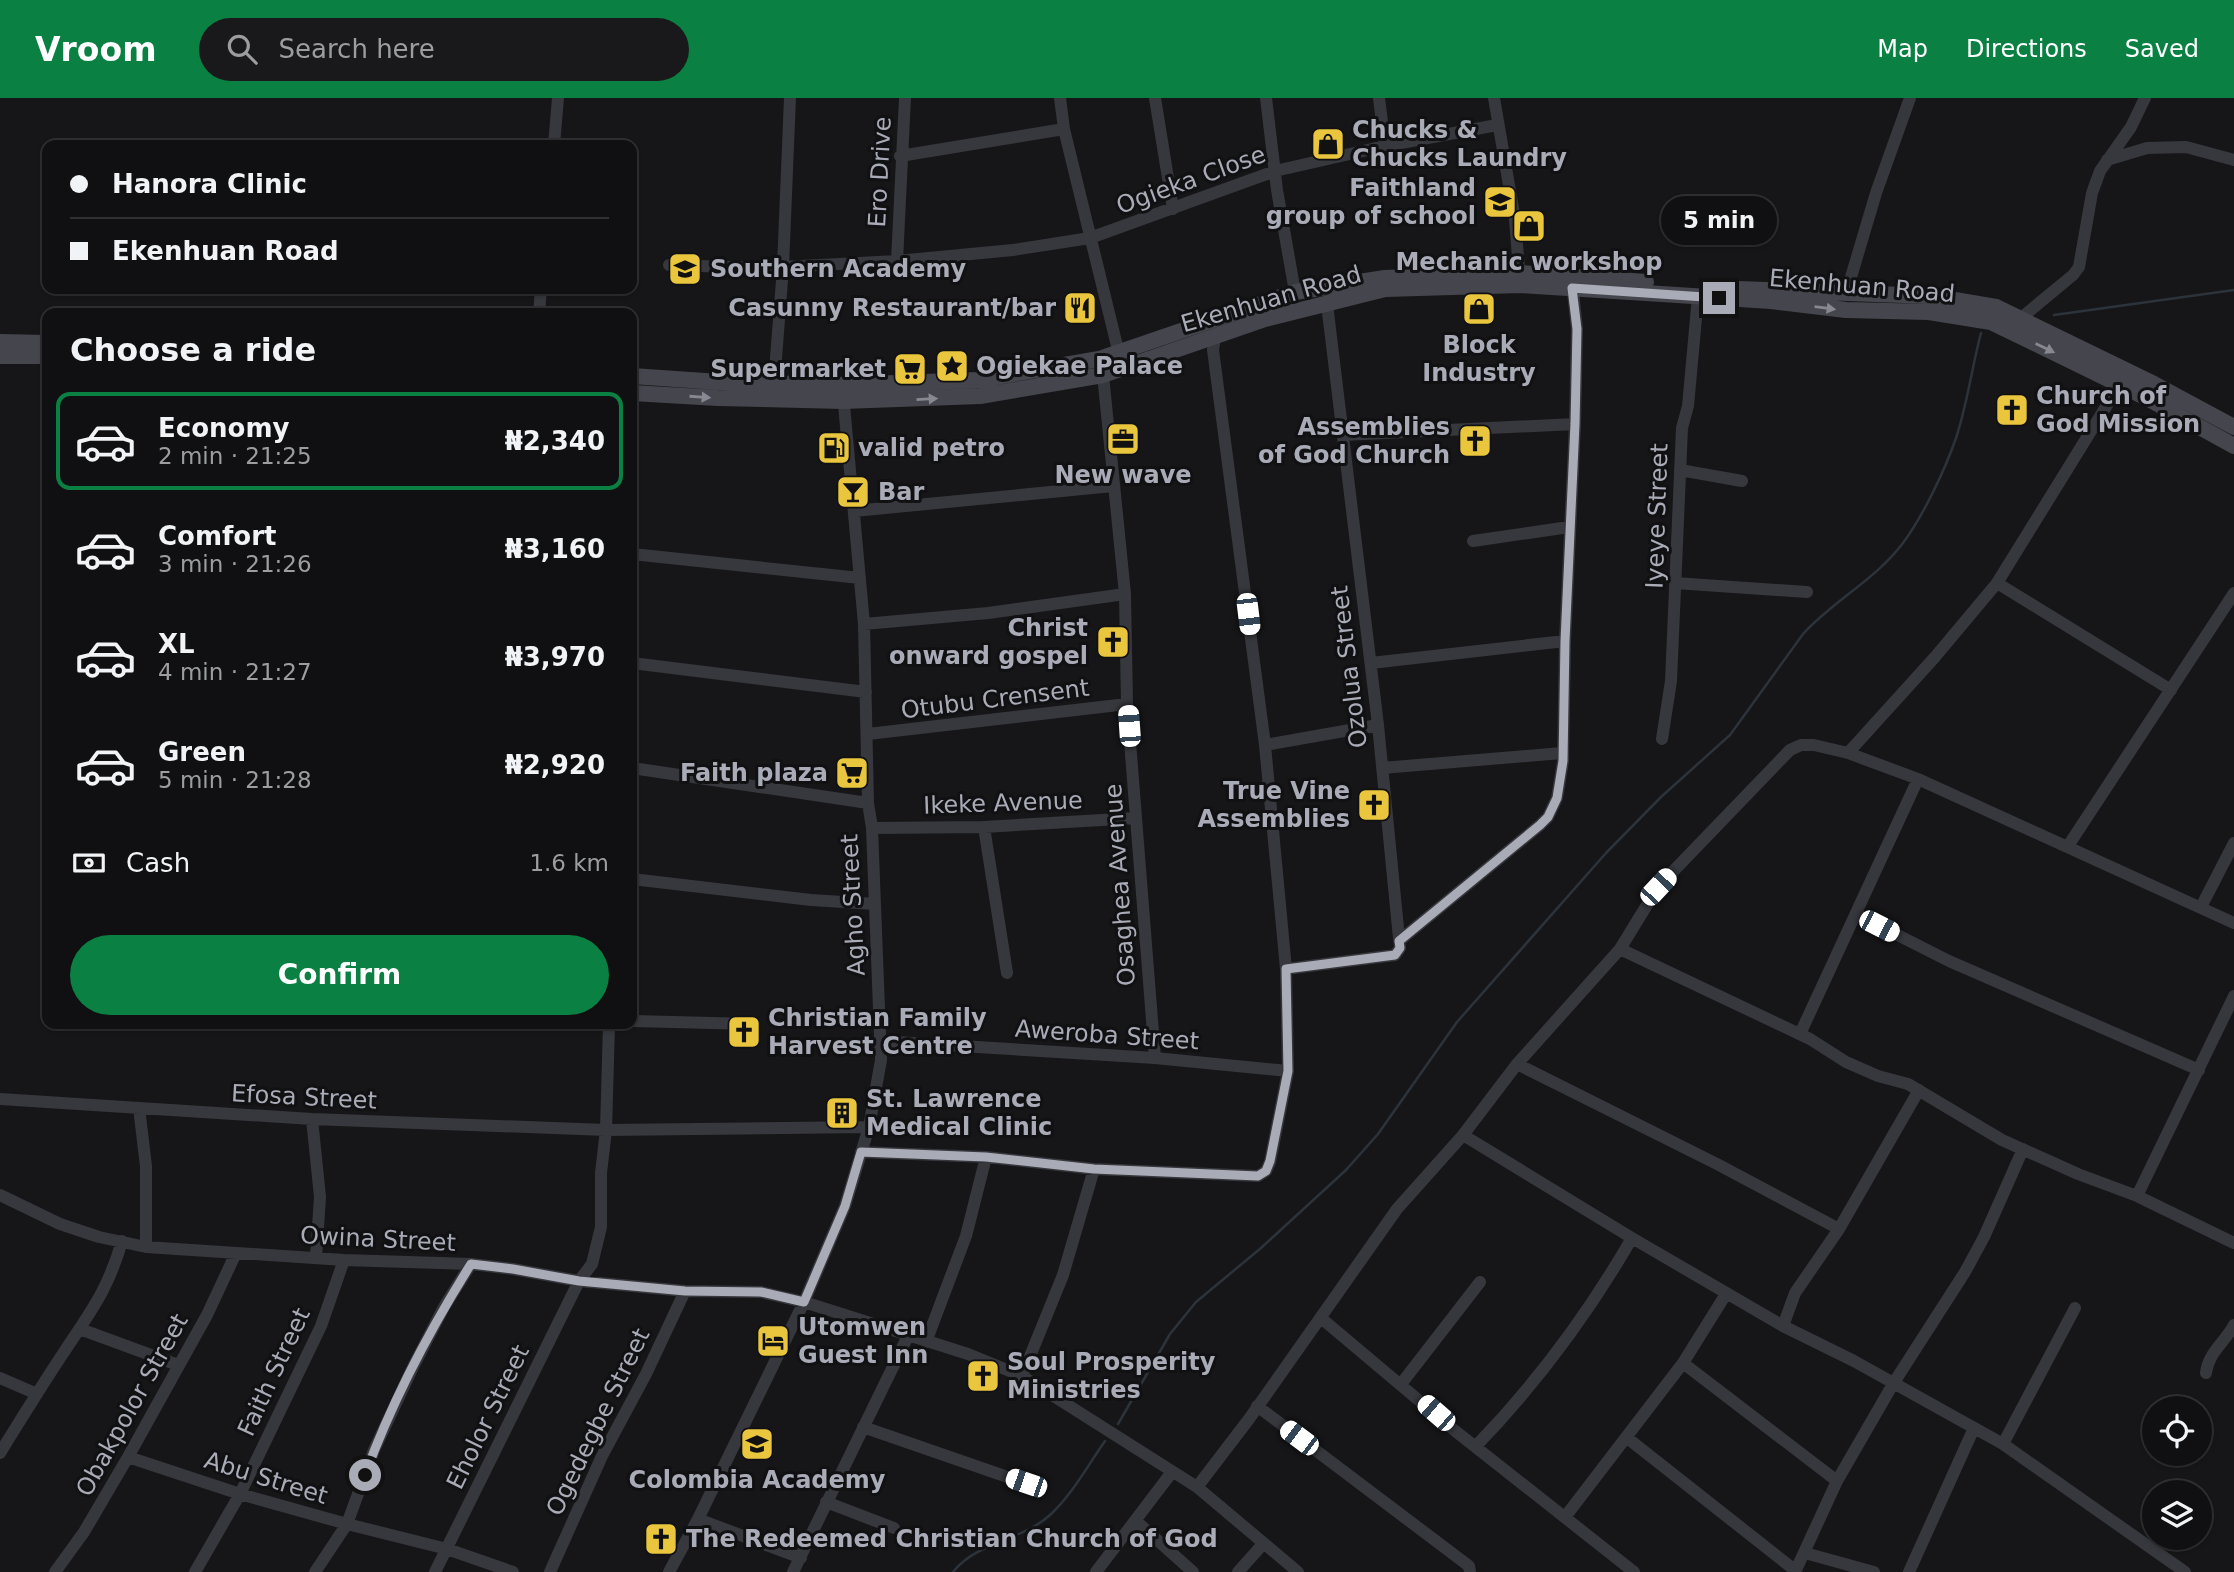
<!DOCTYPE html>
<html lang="en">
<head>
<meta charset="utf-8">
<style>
	body { margin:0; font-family:"DejaVu Sans",sans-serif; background:#19191b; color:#f1f3f6; height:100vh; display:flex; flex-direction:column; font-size:26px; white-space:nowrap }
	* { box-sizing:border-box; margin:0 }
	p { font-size:23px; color:#9c9d9f }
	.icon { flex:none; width:38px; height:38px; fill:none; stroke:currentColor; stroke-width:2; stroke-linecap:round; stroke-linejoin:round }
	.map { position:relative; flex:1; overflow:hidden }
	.panel { position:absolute; left:42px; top:210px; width:595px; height:721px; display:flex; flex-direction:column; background:#101012; border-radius:14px; box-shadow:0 2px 5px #0004,0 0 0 2px #303032 }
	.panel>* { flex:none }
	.hud { position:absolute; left:42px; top:42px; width:595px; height:154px; border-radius:14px; box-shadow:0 2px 5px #0004,0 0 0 2px #303032; display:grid; align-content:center; height:154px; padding:0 28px; background:#101012 }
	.buttons { position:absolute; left:2142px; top:1298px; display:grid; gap:14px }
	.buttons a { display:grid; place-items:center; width:70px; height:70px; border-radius:50%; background:#101012; box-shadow:0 2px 5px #0004,0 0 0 2px #303032; font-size:35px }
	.end { position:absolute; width:32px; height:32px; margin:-16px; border:9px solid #a9abb7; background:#111; box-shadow:0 0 0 4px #111 }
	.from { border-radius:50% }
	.bubble { position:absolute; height:49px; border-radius:24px; background:#101012; box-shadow:0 2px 5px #0004,0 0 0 2px #303032; font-size:23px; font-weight:700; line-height:49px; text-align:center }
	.car { position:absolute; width:21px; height:42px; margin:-21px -10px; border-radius:9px; box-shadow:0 0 5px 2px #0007; background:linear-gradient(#fff 24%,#345 0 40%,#fff 0 76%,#345 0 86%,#fff 0) }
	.hud b { display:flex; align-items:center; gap:24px; height:66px; font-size:26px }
	.hud b+b { border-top:2px solid #303032 }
	.hud i { width:18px; height:18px; background:#f1f3f6 }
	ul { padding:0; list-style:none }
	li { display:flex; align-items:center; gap:21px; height:98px; margin:0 14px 10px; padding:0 14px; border:4px solid transparent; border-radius:14px }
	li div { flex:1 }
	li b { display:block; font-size:26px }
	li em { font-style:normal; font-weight:700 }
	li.active { border-color:#0b8043 }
	li>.icon { width:63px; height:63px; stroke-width:1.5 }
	h2 { padding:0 28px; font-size:32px; line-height:84px }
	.pay { display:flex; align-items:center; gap:18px; height:77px; padding:0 28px; font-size:26px }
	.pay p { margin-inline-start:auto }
	.action { display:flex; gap:14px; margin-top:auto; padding:14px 28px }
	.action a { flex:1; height:80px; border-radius:42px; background:#0b8043; color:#fff; font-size:28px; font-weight:700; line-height:80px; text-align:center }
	header { display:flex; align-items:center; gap:42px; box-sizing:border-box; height:98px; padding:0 35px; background:#0b8043; color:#fff }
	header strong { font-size:33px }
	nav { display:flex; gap:38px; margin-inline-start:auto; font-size:24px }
	.search { width:490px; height:63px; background:#19191b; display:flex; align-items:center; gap:18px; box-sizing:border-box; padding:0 24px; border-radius:38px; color:#9c9d9f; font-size:26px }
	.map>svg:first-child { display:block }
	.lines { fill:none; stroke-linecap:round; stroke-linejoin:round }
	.stream { stroke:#2d333b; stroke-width:2.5 }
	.minor { stroke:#37383d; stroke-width:12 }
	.secondary { stroke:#45464d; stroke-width:16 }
	.oneway { fill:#868892 }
	.route { stroke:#a9abb7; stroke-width:9 }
	.labels { text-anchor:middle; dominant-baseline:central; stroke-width:6; stroke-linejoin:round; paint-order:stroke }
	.poi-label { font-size:24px; font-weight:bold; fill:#a9abb7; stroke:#111113; text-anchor:start }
	.street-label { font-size:24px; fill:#a9abb7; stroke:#111113 }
</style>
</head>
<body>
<header>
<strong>Vroom</strong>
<div class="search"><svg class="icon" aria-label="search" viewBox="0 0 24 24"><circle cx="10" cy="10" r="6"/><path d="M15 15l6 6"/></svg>Search here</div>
<nav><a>Map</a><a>Directions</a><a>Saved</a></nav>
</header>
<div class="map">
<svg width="2234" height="1474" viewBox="0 0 2234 1474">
	<rect width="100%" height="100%" fill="#161618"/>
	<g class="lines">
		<!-- stream -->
		<path class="stream" d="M 2054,217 L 2234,192
			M 1118,1326 L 1170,1236 L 1196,1204 L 1261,1150 L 1346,1072 L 1378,1036 L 1457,924 L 1606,755 L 1661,699 L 1730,637 L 1803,536 C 1833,503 1875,482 1903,445 C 1923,418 1945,372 1956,340 C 1967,307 1972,269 1981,235
			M 953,1474 C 978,1443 1022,1443 1050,1417 C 1072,1397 1088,1367 1105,1343"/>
		<!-- minor -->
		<path class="minor" d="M 1060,0 L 1064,31 L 1119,256
			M 1155,0 L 1173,111
			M 1266,0 L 1277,92 L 1295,194
			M 1379,0 L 1385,48
			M 1494,0 L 1515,122 L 1520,183
			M 554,47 L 558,0
			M 900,58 L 1064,31
			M 2107,62 L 2147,50 L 2186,49 L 2234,62
			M 897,163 L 905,0
			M 669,167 L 762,170 L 897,163 L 1013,152 L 1090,140 L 1275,73 L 1385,48 L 1497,27
			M 1846,196 L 1876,95 L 1910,0
			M 539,215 L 541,191
			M 2021,220 L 2073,177 L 2079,169 L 2092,95 L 2100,73 L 2131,29 L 2145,0
			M 1103,277 L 1125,496 L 1127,606 L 1155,960
			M 774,286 L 783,169 L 790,0
			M 1343,337 L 1575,326
			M 1680,372 L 1742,383
			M 854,413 L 1113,388
			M 1473,443 L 1569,429
			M 632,456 L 860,480
			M 1675,485 L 1807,494
			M 1997,485 L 2171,592
			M 864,526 L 988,515 L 1125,496
			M 632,565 L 866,594
			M 1371,565 L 1565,543
			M 868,636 L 1127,606
			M 1662,641 L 1671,583 L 1682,330 L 1688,308 L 1698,198
			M 1265,647 L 1378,627
			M 1848,655 L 1935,559 L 1997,485 L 2120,286
			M 632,670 L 868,705
			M 1382,670 L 1562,655
			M 984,729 L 1007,875
			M 872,730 L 984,729 L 1136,720
			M 2068,748 L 2234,495
			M 632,781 L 811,802 L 875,806
			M 2201,809 L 2234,745
			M 1856,816 L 1949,863 L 2199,972
			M 1399,843 L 1540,727 L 1548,719 L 1557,700 L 1563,663 L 1565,543 L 1575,326 L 1577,231 L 1572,185
			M 1620,851 L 1810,941 L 1846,964 L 1878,978 L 1908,986 L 2002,1042 L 2078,1076 L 2137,1098 L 2234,1145
			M 1286,871 L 1395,857 L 1400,850 L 1378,627 L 1327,206
			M 632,923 L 752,926
			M 1800,936 L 1918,681
			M 880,943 L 1155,960 L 1288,973
			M 1517,966 L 1717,1066 L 1839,1131
			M 0,1001 L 312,1021 L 606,1032 L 869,1029
			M 139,1010 L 146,1068 L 146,1149
			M 312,1021 L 320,1099 L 316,1159
			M 1463,1037 L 1632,1140 L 1783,1228 L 1854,1263 L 2003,1346
			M 861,1054 L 986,1059 L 1094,1071 L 1258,1078 L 1266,1073 L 1270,1064 L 1288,973 L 1286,871 L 1265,647 L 1213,252 L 1215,239
			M 0,1097 L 60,1126 L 99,1139 L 146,1149 L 344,1162 L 471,1166 L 513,1171 L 579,1183 L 685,1193 L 761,1194 L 804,1204 L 968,1256 L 1022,1278 L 1197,1389 L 1298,1474
			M 2137,1098 L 2234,898
			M 2075,1210 L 2003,1346 L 2185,1474
			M 1321,1220 L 1454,1332 L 1634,1474
			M 1783,1228 L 1795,1195 L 1839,1131 L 1919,992
			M 80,1231 L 178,1267
			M 926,1244 L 966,1138 L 986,1059
			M 1683,1265 L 1837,1383
			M 2206,1275 C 2208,1255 2225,1244 2234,1227
			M 1022,1278 L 1063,1177 L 1094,1071
			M 0,1280 L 37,1296
			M 1401,1286 L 1480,1184
			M 1257,1308 L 1469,1468 L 1470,1474
			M 863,1329 L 1025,1385
			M 1626,1339 L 1796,1473
			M 1476,1348 C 1537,1285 1588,1216 1632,1140
			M 0,1355 C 21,1321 42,1287 64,1254 C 91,1213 108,1192 122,1143
			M 128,1359 L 240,1396 L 347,1426 L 447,1451 L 513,1474
			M 1197,1389 L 1249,1321 L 1397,1111 L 1463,1037 L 1517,966 L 1620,851 L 1658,789 L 1790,652 L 1801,647 L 1814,647 L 1848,655 L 1918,681 L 2234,825
			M 826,1404 L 894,1430
			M 1565,1419 L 1683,1265 L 1726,1196
			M 698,1421 L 801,1460
			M 1136,1423 L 1193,1474
			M 1805,1455 L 1874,1474
			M 55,1474 L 84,1434 L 128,1359 L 207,1217 L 236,1155
			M 195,1474 L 240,1396 L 321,1228 L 344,1162
			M 315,1474 L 347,1426 L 374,1352 L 413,1269 L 444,1209 L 471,1166
			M 435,1474 L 579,1183 L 592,1166 L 601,1129 L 601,1075 L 606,1032 L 609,926
			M 550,1474 L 602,1358 L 646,1276 L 685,1193
			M 669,1474 L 698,1421 L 804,1204 L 845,1108 L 869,1029 L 881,962 L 872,730 L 868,705 L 864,526 L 843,296
			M 793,1474 L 908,1238
			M 1096,1474 L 1172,1374
			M 1238,1474 L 1263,1446
			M 1795,1474 L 1837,1383 L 1893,1286 L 1965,1174 L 1984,1139 L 2023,1051
			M 1909,1474 L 1974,1330"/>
		<!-- secondary -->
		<path class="secondary" d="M 1738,191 L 1931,198 L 1996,209 L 2154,286 L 2234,329
			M 0,244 L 47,245
			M 0,258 L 47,258
			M 632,278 L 719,284 L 843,287 L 978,282 L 1099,261 L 1295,194 L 1385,180 L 1520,175 L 1646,184
			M 632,295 L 718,300 L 843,303 L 980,298 L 1103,277 L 1265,221 L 1385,191 L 1520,187 L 1771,203 L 1846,212 L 1929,214 L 1991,224 L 2147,300 L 2234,348"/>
	</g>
	<!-- one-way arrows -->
	<defs><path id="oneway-solid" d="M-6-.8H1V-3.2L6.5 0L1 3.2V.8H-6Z" transform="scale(1.75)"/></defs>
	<g class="oneway">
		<use href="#oneway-solid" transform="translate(1825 210) rotate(7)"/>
		<use href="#oneway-solid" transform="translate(2045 250) rotate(26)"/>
		<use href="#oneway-solid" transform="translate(700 299) rotate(4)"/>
		<use href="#oneway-solid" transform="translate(927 301) rotate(-3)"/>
	</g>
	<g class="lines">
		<!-- route -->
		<path class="route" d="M 365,1377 C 392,1303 429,1233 471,1166 L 513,1171 L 579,1183 L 685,1193 L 761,1194 L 804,1204 L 845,1108 L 861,1054 L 986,1059 L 1094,1071 L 1258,1078 L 1266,1073 L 1270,1063 L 1288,973 L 1286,871 L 1395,857 L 1400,850 L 1399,843 L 1540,727 L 1548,719 L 1557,700 L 1563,663 L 1565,543 L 1575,326 L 1577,231 L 1572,190 L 1719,200"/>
	</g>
	<!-- icons -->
	<defs>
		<symbol id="shop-square" viewBox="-11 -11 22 22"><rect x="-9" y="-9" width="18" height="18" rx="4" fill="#e9c63d" stroke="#111113"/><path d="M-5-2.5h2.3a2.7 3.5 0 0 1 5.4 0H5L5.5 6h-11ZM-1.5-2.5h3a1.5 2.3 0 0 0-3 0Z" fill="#111"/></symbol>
		<symbol id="school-square" viewBox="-11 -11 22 22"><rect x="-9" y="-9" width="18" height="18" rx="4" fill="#e9c63d" stroke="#111113"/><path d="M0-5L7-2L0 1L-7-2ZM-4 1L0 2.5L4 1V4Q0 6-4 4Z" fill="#111"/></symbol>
		<symbol id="restaurant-square" viewBox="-11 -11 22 22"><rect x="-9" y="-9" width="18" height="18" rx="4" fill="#e9c63d" stroke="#111113"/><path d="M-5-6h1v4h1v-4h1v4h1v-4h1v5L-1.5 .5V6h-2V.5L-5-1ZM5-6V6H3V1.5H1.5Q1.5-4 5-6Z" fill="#111"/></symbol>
		<symbol id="sight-square" viewBox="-11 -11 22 22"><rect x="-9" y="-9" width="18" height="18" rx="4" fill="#e9c63d" stroke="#111113"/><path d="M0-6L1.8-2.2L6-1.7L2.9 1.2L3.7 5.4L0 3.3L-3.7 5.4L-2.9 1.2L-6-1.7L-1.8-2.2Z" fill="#111"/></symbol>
		<symbol id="supermarket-square" viewBox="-11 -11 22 22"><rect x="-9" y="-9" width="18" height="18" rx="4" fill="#e9c63d" stroke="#111113"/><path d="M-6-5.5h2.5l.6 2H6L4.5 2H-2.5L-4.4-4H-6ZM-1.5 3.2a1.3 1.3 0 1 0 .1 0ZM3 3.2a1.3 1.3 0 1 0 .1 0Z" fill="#111"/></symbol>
		<symbol id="church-square" viewBox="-11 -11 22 22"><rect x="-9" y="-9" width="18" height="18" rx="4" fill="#e9c63d" stroke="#111113"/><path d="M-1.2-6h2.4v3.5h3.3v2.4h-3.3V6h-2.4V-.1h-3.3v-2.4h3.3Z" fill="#111"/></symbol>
		<symbol id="office-square" viewBox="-11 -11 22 22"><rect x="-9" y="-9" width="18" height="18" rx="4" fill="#e9c63d" stroke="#111113"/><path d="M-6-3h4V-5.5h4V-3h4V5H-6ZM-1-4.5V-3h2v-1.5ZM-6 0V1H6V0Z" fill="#111"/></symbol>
		<symbol id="fuel-square" viewBox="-11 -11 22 22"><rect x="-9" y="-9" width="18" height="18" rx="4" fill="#e9c63d" stroke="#111113"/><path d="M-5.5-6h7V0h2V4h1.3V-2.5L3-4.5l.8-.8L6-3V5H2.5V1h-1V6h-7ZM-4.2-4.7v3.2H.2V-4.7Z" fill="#111"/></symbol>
		<symbol id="bar-square" viewBox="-11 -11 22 22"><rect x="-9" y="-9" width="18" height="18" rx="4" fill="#e9c63d" stroke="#111113"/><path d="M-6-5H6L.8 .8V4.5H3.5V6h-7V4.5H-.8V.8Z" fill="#111"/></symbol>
		<symbol id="building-square" viewBox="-11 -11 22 22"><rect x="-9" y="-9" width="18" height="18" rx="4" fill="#e9c63d" stroke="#111113"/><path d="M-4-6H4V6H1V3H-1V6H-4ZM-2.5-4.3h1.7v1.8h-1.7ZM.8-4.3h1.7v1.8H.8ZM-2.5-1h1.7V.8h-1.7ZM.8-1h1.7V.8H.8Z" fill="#111"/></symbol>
		<symbol id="hotel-square" viewBox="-11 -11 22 22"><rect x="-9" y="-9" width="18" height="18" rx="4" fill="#e9c63d" stroke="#111113"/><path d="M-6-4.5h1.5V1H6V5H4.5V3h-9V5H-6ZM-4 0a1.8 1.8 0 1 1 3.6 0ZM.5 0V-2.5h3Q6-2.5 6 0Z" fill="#111"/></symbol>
	</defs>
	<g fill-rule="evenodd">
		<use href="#shop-square" x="1309" y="27" width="38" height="38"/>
		<use href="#school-square" x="1481" y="85" width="38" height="38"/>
		<use href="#shop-square" x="1510" y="109" width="38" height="38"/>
		<use href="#school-square" x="666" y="152" width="38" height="38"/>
		<use href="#restaurant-square" x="1061" y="191" width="38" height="38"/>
		<use href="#shop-square" x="1460" y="192" width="38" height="38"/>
		<use href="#sight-square" x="933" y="249" width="38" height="38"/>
		<use href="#supermarket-square" x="891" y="252" width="38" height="38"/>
		<use href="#church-square" x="1993" y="293" width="38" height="38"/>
		<use href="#office-square" x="1104" y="322" width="38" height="38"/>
		<use href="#church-square" x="1456" y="324" width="38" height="38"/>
		<use href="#fuel-square" x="815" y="331" width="38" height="38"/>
		<use href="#bar-square" x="834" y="375" width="38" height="38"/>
		<use href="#church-square" x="1094" y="525" width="38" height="38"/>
		<use href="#supermarket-square" x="833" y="656" width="38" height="38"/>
		<use href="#church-square" x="1355" y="688" width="38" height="38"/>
		<use href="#church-square" x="725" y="915" width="38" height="38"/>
		<use href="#building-square" x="823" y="996" width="38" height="38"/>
		<use href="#hotel-square" x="754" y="1224" width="38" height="38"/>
		<use href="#church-square" x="964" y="1259" width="38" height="38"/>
		<use href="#school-square" x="738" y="1327" width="38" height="38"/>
		<use href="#church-square" x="642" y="1422" width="38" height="38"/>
	</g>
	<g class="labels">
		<!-- poi labels -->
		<g class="poi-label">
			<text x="1352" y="32">Chucks &amp;<tspan x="1352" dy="28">Chucks Laundry</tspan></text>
			<text x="1476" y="90" text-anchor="end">Faithland<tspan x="1476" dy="28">group of school</tspan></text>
			<text x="1529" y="164" text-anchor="middle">Mechanic workshop</text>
			<text x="710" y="171">Southern Academy</text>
			<text x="1056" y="210" text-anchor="end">Casunny Restaurant/bar</text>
			<text x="1479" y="247" text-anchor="middle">Block<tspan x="1479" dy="28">Industry</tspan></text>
			<text x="976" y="268">Ogiekae Palace</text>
			<text x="886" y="271" text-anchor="end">Supermarket</text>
			<text x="2036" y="298">Church of<tspan x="2036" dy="28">God Mission</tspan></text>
			<text x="1450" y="329" text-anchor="end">Assemblies<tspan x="1450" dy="28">of God Church</tspan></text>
			<text x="858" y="350">valid petro</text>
			<text x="1123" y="377" text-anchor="middle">New wave</text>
			<text x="878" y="394">Bar</text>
			<text x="1088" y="530" text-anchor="end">Christ<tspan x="1088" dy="28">onward gospel</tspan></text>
			<text x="828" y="675" text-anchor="end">Faith plaza</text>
			<text x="1350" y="693" text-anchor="end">True Vine<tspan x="1350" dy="28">Assemblies</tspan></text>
			<text x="768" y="920">Christian Family<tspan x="768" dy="28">Harvest Centre</tspan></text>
			<text x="866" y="1001">St. Lawrence<tspan x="866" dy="28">Medical Clinic</tspan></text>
			<text x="798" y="1229">Utomwen<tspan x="798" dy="28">Guest Inn</tspan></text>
			<text x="1007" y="1264">Soul Prosperity<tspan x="1007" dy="28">Ministries</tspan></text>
			<text x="757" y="1382" text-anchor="middle">Colombia Academy</text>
			<text x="686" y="1441">The Redeemed Christian Church of God</text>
		</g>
		<!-- street labels -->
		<g class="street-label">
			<text transform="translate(880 74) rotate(-87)">Ero Drive</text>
			<text transform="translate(1191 82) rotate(-20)">Ogieka Close</text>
			<text transform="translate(1862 188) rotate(5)">Ekenhuan Road</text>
			<text transform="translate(1271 201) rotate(-16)">Ekenhuan Road</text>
			<text transform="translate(1657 418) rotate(-88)">Iyeye Street</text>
			<text transform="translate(1349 569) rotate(-97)">Ozolua Street</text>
			<text transform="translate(995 601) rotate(-7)">Otubu Crensent</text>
			<text transform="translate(1003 705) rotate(-2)">Ikeke Avenue</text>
			<text transform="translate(1120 787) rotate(-94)">Osaghea Avenue</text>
			<text transform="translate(853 807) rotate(-93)">Agho Street</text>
			<text transform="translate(1107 937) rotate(4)">Aweroba Street</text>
			<text transform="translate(304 999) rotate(3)">Efosa Street</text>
			<text transform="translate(378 1141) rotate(3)">Owina Street</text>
			<text transform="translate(274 1274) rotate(-65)">Faith Street</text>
			<text transform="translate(132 1307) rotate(-61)">Obakpolor Street</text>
			<text transform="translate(488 1319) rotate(-64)">Eholor Street</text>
			<text transform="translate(598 1324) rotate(-64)">Ogedegbe Street</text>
			<text transform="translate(266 1380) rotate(17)">Abu Street</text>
		</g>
	</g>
</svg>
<div class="buttons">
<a><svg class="icon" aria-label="locate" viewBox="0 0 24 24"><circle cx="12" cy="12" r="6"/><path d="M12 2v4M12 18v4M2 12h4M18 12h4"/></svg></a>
<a><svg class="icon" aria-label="layers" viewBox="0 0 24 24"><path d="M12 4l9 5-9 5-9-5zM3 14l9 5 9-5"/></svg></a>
</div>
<i class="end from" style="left:365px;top:1377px"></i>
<i class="end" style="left:1719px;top:200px"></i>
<div class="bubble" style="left:1661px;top:98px;width:116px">5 min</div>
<i class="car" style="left:1248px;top:516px;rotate:173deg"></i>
<i class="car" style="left:1129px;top:628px;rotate:356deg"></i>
<i class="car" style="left:1658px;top:789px;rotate:43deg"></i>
<i class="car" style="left:1879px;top:828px;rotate:117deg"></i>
<i class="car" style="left:1436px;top:1315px;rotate:311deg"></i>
<i class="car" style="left:1299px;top:1340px;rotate:307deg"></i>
<i class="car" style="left:1026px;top:1385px;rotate:289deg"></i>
<div class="hud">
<b><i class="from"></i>Hanora Clinic</b>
<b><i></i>Ekenhuan Road</b>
</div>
<section class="panel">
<h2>Choose a ride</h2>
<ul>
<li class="active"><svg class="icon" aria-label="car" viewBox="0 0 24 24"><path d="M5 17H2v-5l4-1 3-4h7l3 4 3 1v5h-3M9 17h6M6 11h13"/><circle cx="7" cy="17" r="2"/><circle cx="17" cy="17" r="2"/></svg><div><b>Economy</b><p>2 min · 21:25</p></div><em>₦2,340</em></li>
<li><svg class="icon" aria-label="car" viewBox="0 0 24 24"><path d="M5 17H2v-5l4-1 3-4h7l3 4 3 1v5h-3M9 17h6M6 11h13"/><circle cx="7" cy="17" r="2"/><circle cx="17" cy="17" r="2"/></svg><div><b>Comfort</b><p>3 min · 21:26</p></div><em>₦3,160</em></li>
<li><svg class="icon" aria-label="car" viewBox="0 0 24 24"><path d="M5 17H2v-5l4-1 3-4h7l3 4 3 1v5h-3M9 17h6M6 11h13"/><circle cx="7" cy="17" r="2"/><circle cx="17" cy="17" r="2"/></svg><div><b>XL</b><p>4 min · 21:27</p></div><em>₦3,970</em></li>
<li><svg class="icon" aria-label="car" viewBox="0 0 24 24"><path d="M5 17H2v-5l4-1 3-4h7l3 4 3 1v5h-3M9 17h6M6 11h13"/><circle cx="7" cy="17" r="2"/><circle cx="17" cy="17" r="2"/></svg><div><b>Green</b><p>5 min · 21:28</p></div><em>₦2,920</em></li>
</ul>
<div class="pay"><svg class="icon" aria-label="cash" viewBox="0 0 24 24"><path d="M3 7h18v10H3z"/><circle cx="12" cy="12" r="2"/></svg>Cash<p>1.6 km</p></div>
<div class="action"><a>Confirm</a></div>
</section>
</div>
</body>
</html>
